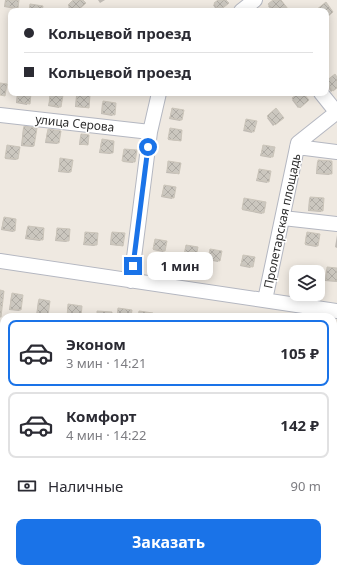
<!DOCTYPE html>
<html lang="ru">
<head>
<meta charset="utf-8">
<style>
	body { margin:0; font-family:"Noto Sans",sans-serif; background:#f2f2f3; color:#2b2b33; height:100vh; display:flex; flex-direction:column; font-size:15px; white-space:nowrap }
	* { box-sizing:border-box; margin:0 }
	p { font-size:13px; color:#7c7c81 }
	.icon { flex:none; width:22px; height:22px; fill:none; stroke:currentColor; stroke-width:2; stroke-linecap:round; stroke-linejoin:round }
	.map { position:relative; flex:1; overflow:hidden }
	.panel { position:absolute; left:0px; top:313px; width:337px; height:260px; display:flex; flex-direction:column; background:#fff; border-radius:12px 12px 0 0; box-shadow:0 2px 10px #0003 }
	.panel>* { flex:none }
	.guide { position:absolute; left:8px; top:8px; width:321px; height:88px; border-radius:8px; box-shadow:0 2px 10px #0003; display:grid; align-content:center; height:88px; padding:0 16px; background:#fff }
	.tools { position:absolute; left:289px; top:265px; display:grid; gap:8px }
	.tools a { display:grid; place-items:center; width:36px; height:36px; border-radius:8px; background:#fff; box-shadow:0 2px 10px #0003; font-size:20px }
	.end { position:absolute; width:18px; height:18px; margin:-9px; border:5px solid #1a73e8; background:#fff; box-shadow:0 0 0 2px #fff }
	.from { border-radius:50% }
	.bubble { position:absolute; height:28px; border-radius:8px; background:#fff; box-shadow:0 2px 10px #0003; font-size:13px; font-weight:700; line-height:28px; text-align:center }
	.guide b { display:flex; align-items:center; gap:14px; height:38px; font-size:15px }
	.guide b+b { border-top:1px solid #e1e1e2 }
	.guide i { width:10px; height:10px; background:#2b2b33 }
	ul { padding:7px 0 0; list-style:none }
	li { display:flex; align-items:center; gap:12px; height:66px; margin:0 8px 6px; padding:0 8px; border:2px solid #e1e1e2; border-radius:8px }
	li div { flex:1 }
	li b { display:block; font-size:15px }
	li em { font-style:normal; font-weight:700 }
	li.on { border-color:#1a73e8 }
	li>.icon { width:36px; height:36px; stroke-width:1.5 }
	.pay { display:flex; align-items:center; gap:10px; height:44px; padding:0 16px; font-size:15px }
	.pay p { margin-inline-start:auto }
	.button { display:flex; gap:8px; margin-top:auto; padding:8px 16px }
	.button a { flex:1; height:46px; border-radius:8px; background:#1a73e8; color:#fff; font-size:16px; font-weight:700; line-height:46px; text-align:center }
	.map>svg:first-child { display:block }
	.shadow { fill:#0003 }
	.building { fill:url(#building-cross-hatch); stroke:#cbc5ba }
	.lines { fill:none; stroke-linecap:round; stroke-linejoin:round }
	.minor-casing { stroke:#b4b7c1; stroke-width:16 }
	.minor { stroke:#fff; stroke-width:14 }
	.route { stroke:#1a73e8; stroke-width:5 }
	.labels { text-anchor:middle; dominant-baseline:central; stroke-width:3; stroke-linejoin:round; paint-order:stroke }
	.street-label { font-size:12px; fill:#2e2e2e; stroke:#fff }
</style>
</head>
<body>
<div class="map">
<svg width="337" height="573" viewBox="0 0 337 573">
	<defs>
		<pattern id="building-cross-hatch" width="8" height="8" patternUnits="userSpaceOnUse"><rect width="8" height="8" fill="#cbc7bf"/><path d="M0 0l8 8M0 8l8-8" fill="none" stroke="#afaba4"/></pattern>
	</defs>
	<rect width="100%" height="100%" fill="#efe9e1"/>
	<!-- shadow -->
	<path class="shadow" d="M 5,0 L 18,0 L 17,8 L 16,9 L 4,7 Z
		M 75,0 L 82,0 L 76,11 L 72,11 L 68,7 Z
		M 98,0 L 105,0 L 100,3 Z
		M 220,0 L 225,0 L 227,3 L 217,11 L 213,5 Z
		M 275,0 L 279,0 L 285,11 L 272,11 L 268,6 Z
		M 335,75 L 337,78 L 337,87 L 331,92 L 326,85 L 326,82 Z
		M 17,93 L 30,93 L 27,105 L 16,103 Z
		M 300,93 L 302,93 L 308,100 L 298,108 L 292,100 Z
		M 51,94 L 60,106 L 59,108 L 48,106 Z
		M 78,95 L 88,107 L 86,108 L 75,107 L 76,96 Z
		M 104,102 L 114,114 L 112,116 L 101,114 L 102,103 Z
		M 172,109 L 181,120 L 180,121 L 169,119 Z
		M 276,109 L 283,118 L 273,126 L 267,118 Z
		M 247,120 L 253,131 L 252,133 L 243,131 Z
		M 25,127 L 34,146 L 32,147 L 21,146 L 23,128 Z
		M 171,129 L 180,140 L 178,141 L 168,140 Z
		M 48,130 L 58,143 L 57,144 L 45,143 L 47,132 Z
		M 81,135 L 87,144 L 86,145 L 79,145 L 80,137 Z
		M 102,141 L 112,153 L 110,154 L 99,153 L 101,142 Z
		M 263,146 L 274,148 L 271,158 L 260,156 Z
		M 7,147 L 17,159 L 16,160 L 5,159 Z
		M 125,150 L 136,151 L 133,163 L 123,162 Z
		M 61,159 L 70,172 L 69,173 L 58,172 Z
		M 319,161 L 331,173 L 329,175 L 316,174 L 317,162 Z
		M 169,162 L 178,173 L 176,174 L 166,173 Z
		M 259,170 L 268,181 L 267,183 L 256,181 Z
		M 164,186 L 173,197 L 172,199 L 161,197 Z
		M 310,198 L 322,210 L 321,212 L 308,211 L 309,199 Z
		M 244,200 L 263,212 L 262,214 L 242,210 Z
		M 4,218 L 14,231 L 13,232 L 1,230 L 3,220 Z
		M 28,227 L 42,239 L 40,241 L 25,239 L 27,228 Z
		M 58,229 L 68,241 L 66,242 L 55,241 L 57,230 Z
		M 86,233 L 96,245 L 94,246 L 83,245 Z
		M 112,233 L 122,245 L 121,246 L 110,245 L 111,234 Z
		M 307,233 L 317,246 L 316,247 L 305,245 L 306,235 Z
		M 337,235 L 337,248 L 335,247 Z
		M 155,240 L 164,251 L 163,252 L 153,250 Z
		M 187,246 L 196,257 L 194,258 L 184,256 Z
		M 210,250 L 221,252 L 218,262 L 207,260 Z
		M 243,256 L 252,266 L 250,268 L 240,266 Z
		M 328,268 L 337,269 L 337,282 L 325,281 L 326,270 Z
		M 12,294 L 20,310 L 19,311 L 9,310 L 11,296 Z
		M 39,300 L 47,316 L 45,317 L 36,316 L 38,301 Z
		M 4,376 L 4,393 L 1,392 L 2,377 Z
		M 2,424 L 4,424 L 4,439 L 0,438 L 1,426 Z
		M 334,433 L 337,433 L 337,447 L 333,447 L 333,434 Z
		M 19,569 L 42,569 L 41,573 L 19,571 Z"/>
	<!-- building -->
	<path class="building" d="M 6,0 L 19,0 L 18,8 L 5,6 Z
		M 73,0 L 83,0 L 86,3 L 77,11 L 74,11 L 68,5 Z
		M 218,0 L 226,0 L 229,3 L 219,11 L 214,3 Z
		M 273,0 L 281,0 L 288,9 L 286,11 L 274,11 L 268,4 Z
		M 326,2 L 333,12 L 326,18 L 326,11 L 317,11 L 316,10 Z
		M 30,4 L 43,6 L 42,11 L 29,11 Z
		M 335,74 L 337,77 L 337,88 L 333,91 L 326,81 Z
		M 0,83 L 7,84 L 5,96 L 0,95 Z
		M 18,93 L 31,93 L 30,104 L 17,102 Z
		M 50,93 L 63,95 L 61,107 L 49,105 Z
		M 299,93 L 303,93 L 309,100 L 300,108 L 292,98 Z
		M 77,94 L 90,95 L 89,108 L 76,106 Z
		M 103,101 L 116,103 L 115,115 L 102,113 Z
		M 172,108 L 184,110 L 182,120 L 170,118 Z
		M 276,108 L 284,118 L 275,125 L 267,116 Z
		M 246,119 L 257,121 L 254,132 L 244,129 Z
		M 24,126 L 37,128 L 34,146 L 22,145 Z
		M 170,128 L 182,130 L 181,141 L 168,139 Z
		M 48,129 L 61,131 L 59,143 L 46,141 Z
		M 81,134 L 89,135 L 88,145 L 80,144 Z
		M 102,139 L 114,141 L 113,153 L 100,152 Z
		M 7,145 L 20,147 L 18,159 L 5,158 Z
		M 263,145 L 275,147 L 273,157 L 261,155 Z
		M 124,149 L 137,150 L 135,162 L 122,161 Z
		M 60,158 L 73,160 L 71,172 L 59,171 Z
		M 318,160 L 332,161 L 332,174 L 317,173 Z
		M 168,161 L 181,163 L 179,174 L 167,171 Z
		M 259,169 L 271,171 L 269,182 L 257,180 Z
		M 164,185 L 176,187 L 174,198 L 162,196 Z
		M 310,197 L 324,198 L 323,211 L 309,210 Z
		M 244,198 L 266,202 L 264,213 L 242,209 Z
		M 4,217 L 16,219 L 15,231 L 2,229 Z
		M 28,226 L 44,228 L 43,240 L 26,238 Z
		M 57,228 L 70,229 L 69,241 L 56,240 Z
		M 85,232 L 98,233 L 97,245 L 84,244 Z
		M 112,232 L 125,233 L 123,246 L 111,244 Z
		M 307,232 L 320,234 L 318,246 L 305,244 Z
		M 155,239 L 167,241 L 165,251 L 153,249 Z
		M 186,245 L 198,247 L 196,257 L 184,255 Z
		M 210,249 L 222,251 L 220,261 L 208,259 Z
		M 243,255 L 255,257 L 253,267 L 241,265 Z
		M 300,267 L 311,269 L 310,272 L 299,272 Z
		M 327,267 L 337,268 L 337,281 L 326,280 Z
		M 0,290 L 4,291 L 1,317 L 0,317 Z
		M 12,293 L 23,295 L 21,310 L 10,309 Z
		M 39,299 L 50,301 L 48,316 L 37,315 Z
		M 68,304 L 82,306 L 81,317 L 67,317 Z
		M 118,308 L 132,310 L 131,317 L 117,317 Z
		M 97,311 L 112,312 L 112,317 L 97,317 Z
		M 139,311 L 153,313 L 152,317 L 138,317 Z
		M 3,375 L 4,375 L 4,391 L 1,391 Z
		M 2,423 L 4,423 L 4,437 L 0,437 Z
		M 334,432 L 337,432 L 337,446 L 334,446 Z
		M 333,476 L 337,476 L 337,489 L 333,489 Z
		M 2,510 L 4,510 L 4,526 L 0,525 Z
		M 333,534 L 335,534 L 334,549 L 333,549 Z
		M 0,553 L 4,553 L 4,569 L 0,568 Z
		M 20,569 L 43,569 L 42,573 L 20,570 Z
		M 49,569 L 67,569 L 67,573 L 49,573 Z
		M 77,569 L 92,569 L 91,573 L 76,573 Z
		M 104,569 L 118,570 L 118,573 L 104,573 Z
		M 249,569 L 263,571 L 263,573 L 248,573 Z
		M 309,569 L 329,570 L 328,573 L 309,573 Z"/>
	<g class="lines">
		<defs>
			<path id="minor" d="M 241,11 L 255,0
				M 321,93 L 337,113
				M 0,115 L 150,132
				M 297,147 L 337,152
				M 283,218 L 337,224
				M 0,261 L 337,311
				M 131,281 L 150,132 L 159,93
				M 265,300 L 298,143 L 337,112
				M 0,410 L 4,411
				M 333,462 L 337,462
				M 333,525 L 337,525
				M 0,544 L 4,544
				M 187,569 L 216,573
				M 235,573 L 236,569
				M 297,573 L 297,569"/>
		</defs>
		<!-- minor casing -->
		<use href="#minor" class="minor-casing"/>
		<!-- minor -->
		<use href="#minor" class="minor"/>
	</g>
	<g class="lines">
		<!-- route -->
		<path class="route" d="M 133,266 L 148,147"/>
	</g>
	<g class="labels">
		<!-- street labels -->
		<g class="street-label">
			<text transform="translate(75 123) rotate(6)">улица Серова</text>
			<text transform="translate(282 221) rotate(-78)">Пролетарская площадь</text>
		</g>
	</g>
</svg>
<div class="tools">
<a><svg class="icon" aria-label="layers" viewBox="0 0 24 24"><path d="M12 4l9 5-9 5-9-5zM3 14l9 5 9-5"/></svg></a>
</div>
<i class="end from" style="left:148px;top:147px"></i>
<i class="end" style="left:133px;top:266px"></i>
<div class="bubble" style="left:147px;top:252px;width:66px">1 мин</div>
<div class="guide">
<b><i class="from"></i>Кольцевой проезд</b>
<b><i></i>Кольцевой проезд</b>
</div>
<section class="panel">
<ul>
<li class="on"><svg class="icon" aria-label="car" viewBox="0 0 24 24"><path d="M5 17H2v-5l4-1 3-4h7l3 4 3 1v5h-3M9 17h6M6 11h13"/><circle cx="7" cy="17" r="2"/><circle cx="17" cy="17" r="2"/></svg><div><b>Эконом</b><p>3 мин · 14:21</p></div><em>105 ₽</em></li>
<li><svg class="icon" aria-label="car" viewBox="0 0 24 24"><path d="M5 17H2v-5l4-1 3-4h7l3 4 3 1v5h-3M9 17h6M6 11h13"/><circle cx="7" cy="17" r="2"/><circle cx="17" cy="17" r="2"/></svg><div><b>Комфорт</b><p>4 мин · 14:22</p></div><em>142 ₽</em></li>
</ul>
<div class="pay"><svg class="icon" aria-label="cash" viewBox="0 0 24 24"><path d="M3 7h18v10H3z"/><circle cx="12" cy="12" r="2"/></svg>Наличные<p>90 m</p></div>
<div class="button"><a>Заказать</a></div>
</section>
</div>
</body>
</html>
